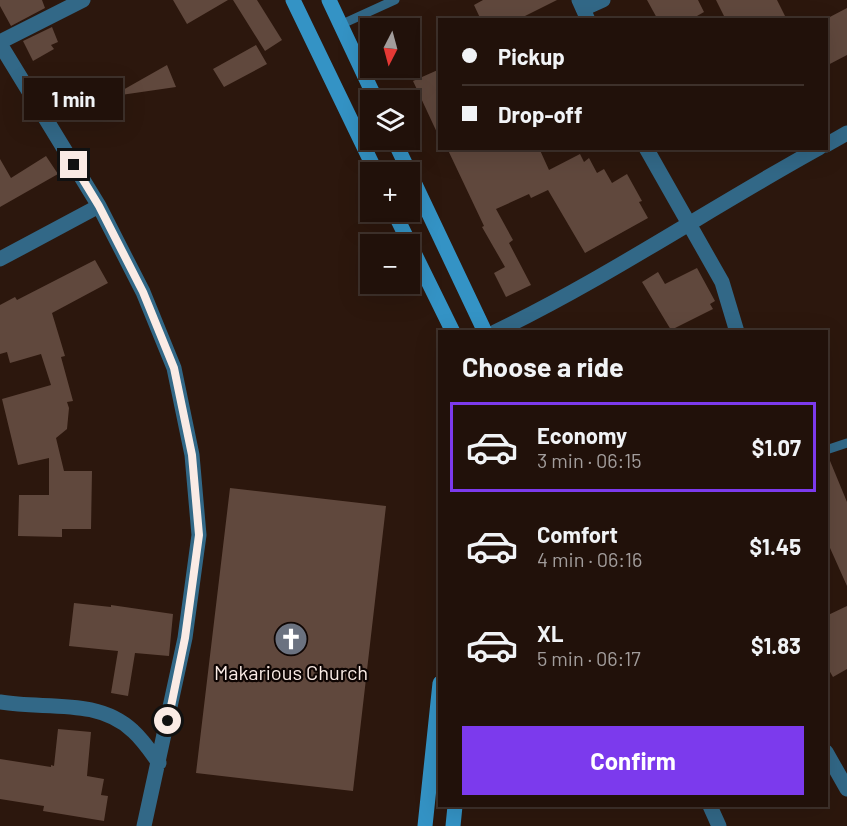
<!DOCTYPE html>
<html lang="en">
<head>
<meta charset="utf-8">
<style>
	body { margin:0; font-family:Barlow,sans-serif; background:#291a13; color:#f1f3f6; height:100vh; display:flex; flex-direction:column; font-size:22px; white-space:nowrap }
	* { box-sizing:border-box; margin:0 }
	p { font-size:20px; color:#a29d9c }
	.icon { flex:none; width:33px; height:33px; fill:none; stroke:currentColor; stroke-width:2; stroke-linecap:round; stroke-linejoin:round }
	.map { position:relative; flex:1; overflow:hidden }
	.sheet { position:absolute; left:438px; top:330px; width:390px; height:477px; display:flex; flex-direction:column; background:#21110a; border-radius:0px; box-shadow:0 6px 24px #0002,0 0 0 2px #3e312b }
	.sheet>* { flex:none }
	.guide { position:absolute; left:438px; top:18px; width:390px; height:132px; border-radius:0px; box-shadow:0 6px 24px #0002,0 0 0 2px #3e312b; display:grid; align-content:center; height:132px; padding:0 24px; background:#21110a }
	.needle { width:39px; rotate:186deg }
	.controls { position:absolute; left:360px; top:18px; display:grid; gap:12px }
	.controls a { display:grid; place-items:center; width:60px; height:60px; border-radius:0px; background:#21110a; box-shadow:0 6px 24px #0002,0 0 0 2px #3e312b; font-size:30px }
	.end { position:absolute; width:27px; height:27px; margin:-14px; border:8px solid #faebe5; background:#111; box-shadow:0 0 0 3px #111 }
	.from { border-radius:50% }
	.bubble { position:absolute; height:42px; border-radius:0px; background:#21110a; box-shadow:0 6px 24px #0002,0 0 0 2px #3e312b; font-size:20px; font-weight:700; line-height:42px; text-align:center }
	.guide b { display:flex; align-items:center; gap:21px; height:57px; font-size:22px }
	.guide b+b { border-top:2px solid #3e312b }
	.guide i { width:15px; height:15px; background:#f1f3f6 }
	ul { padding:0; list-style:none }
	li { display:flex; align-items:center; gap:18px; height:90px; margin:0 12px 9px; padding:0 12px; border:3px solid transparent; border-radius:0px }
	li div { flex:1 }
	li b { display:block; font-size:22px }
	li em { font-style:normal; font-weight:700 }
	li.selected { border-color:#7c3aed }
	li>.icon { width:54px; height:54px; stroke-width:1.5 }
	h2 { padding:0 24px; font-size:27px; line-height:72px }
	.action { display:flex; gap:12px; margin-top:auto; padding:12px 24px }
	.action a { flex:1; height:69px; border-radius:0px; background:#7c3aed; color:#fff; font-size:24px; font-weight:700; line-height:69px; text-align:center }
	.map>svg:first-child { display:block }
	.building { fill:#60483d }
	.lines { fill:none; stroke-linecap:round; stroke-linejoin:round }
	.lane { stroke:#326887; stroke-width:9 }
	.street { stroke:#326887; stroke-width:15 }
	.secondary { stroke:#3493c5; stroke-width:15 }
	.route { stroke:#faebe5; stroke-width:8 }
	.labels { text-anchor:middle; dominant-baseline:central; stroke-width:4.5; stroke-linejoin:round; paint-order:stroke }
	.poi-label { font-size:20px; fill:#faebe5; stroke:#0e0503 }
</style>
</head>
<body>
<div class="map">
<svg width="847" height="826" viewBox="0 0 847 826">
	<rect width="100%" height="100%" fill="#2c170d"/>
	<!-- building -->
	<path class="building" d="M 0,0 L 42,0 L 45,8 L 11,26 L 0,6 Z
		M 173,0 L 228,0 L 187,24 Z
		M 233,0 L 257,0 L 282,40 L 265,51 Z
		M 483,0 L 557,0 L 517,20 L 481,20 L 474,5 Z
		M 647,0 L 698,0 L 704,12 L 690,20 L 658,20 Z
		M 716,0 L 777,0 L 787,20 L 726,20 Z
		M 847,8 L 847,55 L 826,66 L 826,19 Z
		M 52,27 L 58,42 L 51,45 L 54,49 L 33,61 L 23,41 Z
		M 256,45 L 267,64 L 224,87 L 213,69 Z
		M 167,65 L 176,87 L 114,96 L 114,95 Z
		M 440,69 L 440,139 L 413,81 Z
		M 447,148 L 539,148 L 549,170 L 580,154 L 584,162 L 589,158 L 597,173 L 604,169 L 612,183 L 627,174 L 642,201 L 639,202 L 648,218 L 585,253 L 548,190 L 531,198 L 529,194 L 496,209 L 513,240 L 509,243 L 531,285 L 506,297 L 494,273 L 505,267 L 482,227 L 484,226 Z
		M 46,156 L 58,174 L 0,207 L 0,159 L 11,178 Z
		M 95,260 L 108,283 L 52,313 L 65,356 L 61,357 L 73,401 L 67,402 L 69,408 L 67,429 L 56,438 L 64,471 L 92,471 L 91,529 L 62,529 L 62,537 L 18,536 L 19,495 L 49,495 L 49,458 L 18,465 L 2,399 L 51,385 L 41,354 L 10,363 L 7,352 L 0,354 L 0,305 L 15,297 L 17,300 Z
		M 697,268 L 715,301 L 710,304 L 713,309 L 671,330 L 642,282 L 658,272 L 665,284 Z
		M 828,456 L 847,502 L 847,586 L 826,539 Z
		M 230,488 L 386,506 L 353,791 L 196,773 Z
		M 74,603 L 111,607 L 111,605 L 173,614 L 169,656 L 135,653 L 128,696 L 111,693 L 118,651 L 69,646 Z
		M 847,606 L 847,669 L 833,677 L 826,665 L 826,616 Z
		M 58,729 L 91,732 L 87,776 L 104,779 L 101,795 L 108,796 L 104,821 L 43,811 L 44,806 L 0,799 L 0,759 L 51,767 L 51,765 L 54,766 Z"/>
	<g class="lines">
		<!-- lane -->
		<path class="lane" d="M 340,25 L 395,0
			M 826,450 L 847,443"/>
		<!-- street -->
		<path class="street" d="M 579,0 L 588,20
			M 583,9 L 603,0
			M 0,42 L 83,0
			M 0,44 L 99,206 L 143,292 L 174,368 L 192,455 L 199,535 L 185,638 L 144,826
			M 826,145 L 847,133
			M 646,148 L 722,282 L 737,332
			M 0,259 L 99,206
			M 495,332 C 607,278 710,208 819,148
			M 0,702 C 44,710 97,697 133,731 C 143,740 151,752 159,763
			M 826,752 L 847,789
			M 710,806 L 719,826"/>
		<!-- secondary -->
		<path class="secondary" d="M 293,0 L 376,172
			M 329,0 L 376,100
			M 394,140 L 485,332
			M 394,212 L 453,332
			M 425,826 L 440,683
			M 453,826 L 455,806"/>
	</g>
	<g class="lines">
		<!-- route -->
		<path class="route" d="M 74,165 L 99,206 L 143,292 L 174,368 L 192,455 L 199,535 L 185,638 L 168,721"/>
	</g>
	<!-- icons -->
	<defs>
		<symbol id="church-disc" viewBox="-11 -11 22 22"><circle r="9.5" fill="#6b7280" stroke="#0e0503"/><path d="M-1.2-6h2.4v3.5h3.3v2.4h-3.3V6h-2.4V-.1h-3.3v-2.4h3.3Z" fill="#fff"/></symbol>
	</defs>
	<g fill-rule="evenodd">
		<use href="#church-disc" x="272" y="620" width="38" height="38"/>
	</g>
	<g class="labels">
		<!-- poi labels -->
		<g class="poi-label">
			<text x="291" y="672">Makarious Church</text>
		</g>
	</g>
</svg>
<div class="controls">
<a><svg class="needle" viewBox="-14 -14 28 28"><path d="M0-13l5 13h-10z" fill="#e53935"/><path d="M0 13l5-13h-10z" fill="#a29d9c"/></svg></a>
<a><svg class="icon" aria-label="layers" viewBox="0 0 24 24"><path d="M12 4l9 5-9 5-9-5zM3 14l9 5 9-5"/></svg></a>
<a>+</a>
<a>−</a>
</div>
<i class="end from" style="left:168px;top:721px"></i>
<i class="end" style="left:74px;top:165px"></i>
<div class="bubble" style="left:24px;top:78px;width:99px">1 min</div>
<div class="guide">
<b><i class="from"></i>Pickup</b>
<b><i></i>Drop-off</b>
</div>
<section class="sheet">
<h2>Choose a ride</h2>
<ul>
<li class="selected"><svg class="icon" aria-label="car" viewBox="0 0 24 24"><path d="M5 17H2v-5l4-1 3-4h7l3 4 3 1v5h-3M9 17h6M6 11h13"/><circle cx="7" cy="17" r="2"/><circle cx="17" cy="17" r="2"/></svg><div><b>Economy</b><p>3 min · 06:15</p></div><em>$1.07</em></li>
<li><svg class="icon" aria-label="car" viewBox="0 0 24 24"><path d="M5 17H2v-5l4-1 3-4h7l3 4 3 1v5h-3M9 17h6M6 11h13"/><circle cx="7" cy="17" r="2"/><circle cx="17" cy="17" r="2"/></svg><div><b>Comfort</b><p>4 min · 06:16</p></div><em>$1.45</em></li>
<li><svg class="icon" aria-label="car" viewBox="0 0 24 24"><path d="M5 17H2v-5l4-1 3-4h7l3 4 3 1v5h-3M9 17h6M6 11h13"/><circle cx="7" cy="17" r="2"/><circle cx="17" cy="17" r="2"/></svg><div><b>XL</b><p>5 min · 06:17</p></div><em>$1.83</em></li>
</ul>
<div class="action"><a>Confirm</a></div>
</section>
</div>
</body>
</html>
